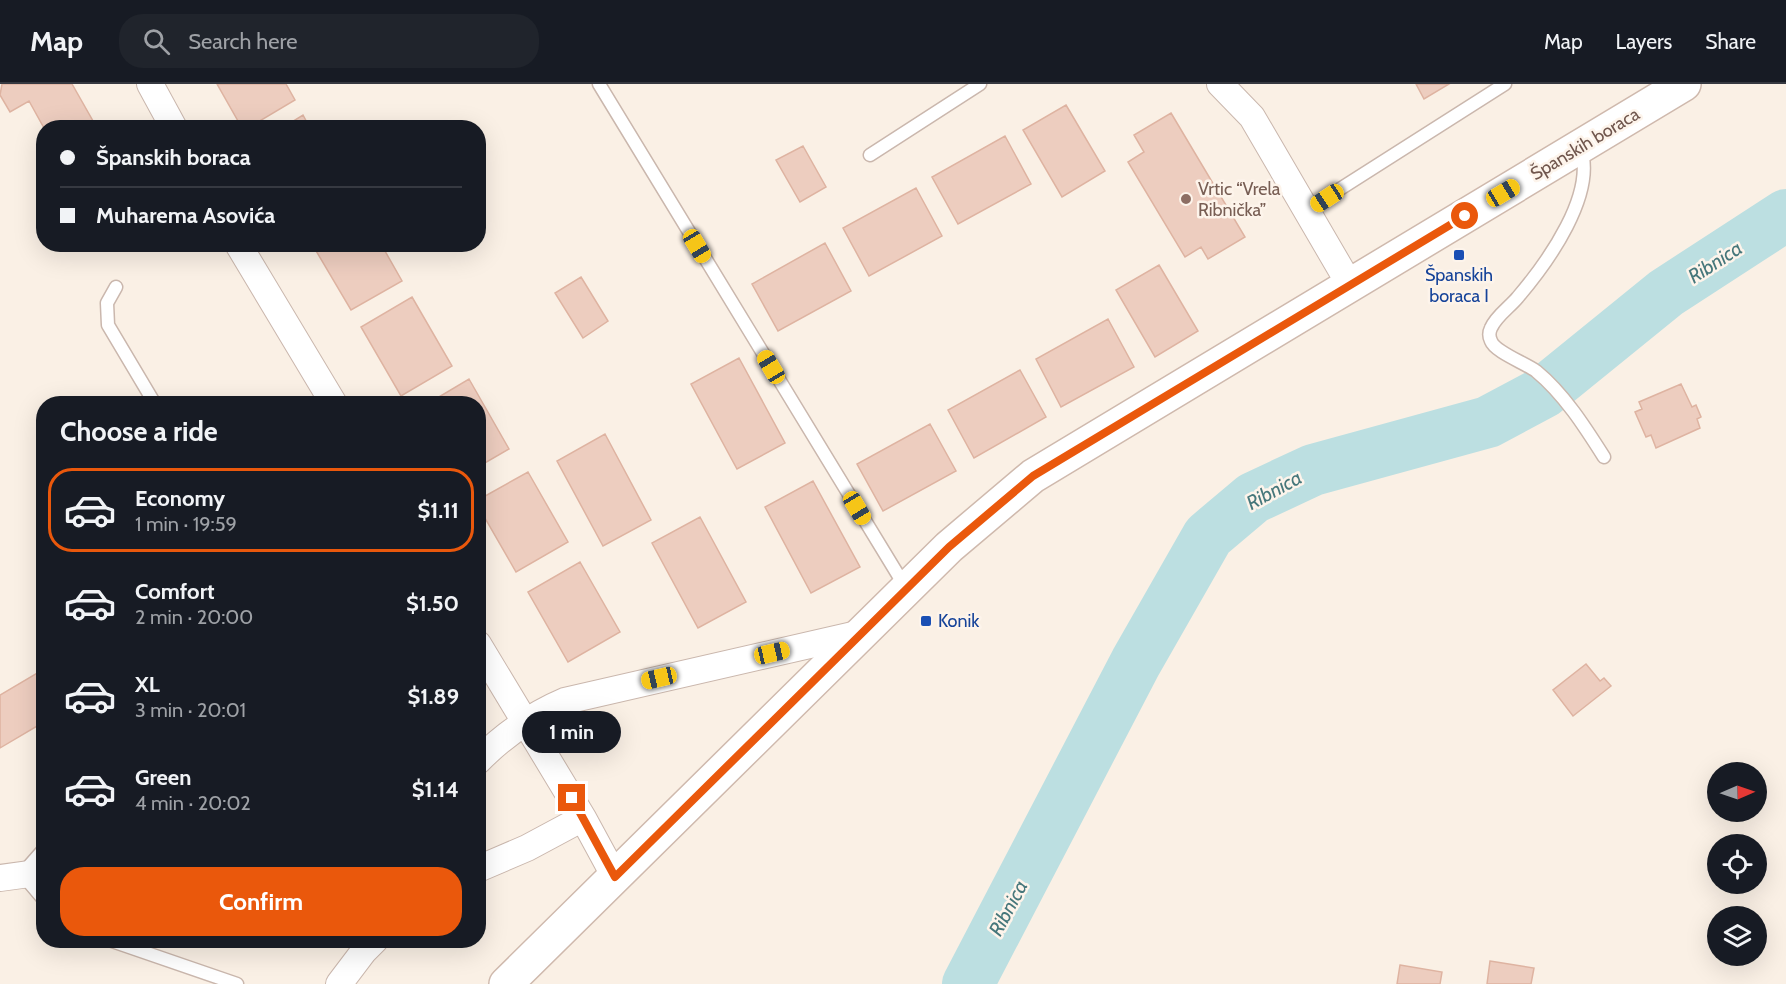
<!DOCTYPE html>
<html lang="en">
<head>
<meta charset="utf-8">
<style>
	body { margin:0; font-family:Cabin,sans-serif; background:#20242c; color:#f1f3f6; height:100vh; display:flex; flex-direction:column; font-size:22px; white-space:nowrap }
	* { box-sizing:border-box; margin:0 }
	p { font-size:20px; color:#9ea1a6 }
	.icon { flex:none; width:33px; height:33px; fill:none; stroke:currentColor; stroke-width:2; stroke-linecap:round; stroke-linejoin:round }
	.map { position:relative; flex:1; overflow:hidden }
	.side { position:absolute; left:36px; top:312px; width:450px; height:552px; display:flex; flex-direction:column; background:#171b24; border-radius:24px; box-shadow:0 6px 24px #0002 }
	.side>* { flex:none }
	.banner { position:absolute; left:36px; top:36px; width:450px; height:132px; border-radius:24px; box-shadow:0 6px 24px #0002; display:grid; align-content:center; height:132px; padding:0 24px; background:#171b24 }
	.needle { width:39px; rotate:88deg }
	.tools { position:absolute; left:1707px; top:678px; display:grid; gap:12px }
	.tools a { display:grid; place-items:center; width:60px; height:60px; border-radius:50%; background:#171b24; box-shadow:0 6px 24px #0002; font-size:30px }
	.end { position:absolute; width:27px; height:27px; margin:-14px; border:8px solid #ea580c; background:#fff; box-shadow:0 0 0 3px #fff }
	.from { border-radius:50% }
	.bubble { position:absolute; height:42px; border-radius:21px; background:#171b24; box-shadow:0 6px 24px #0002; font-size:20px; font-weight:700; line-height:42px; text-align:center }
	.car { position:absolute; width:18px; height:36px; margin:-18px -9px; border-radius:8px; box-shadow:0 0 4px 2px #0007; background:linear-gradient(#f5c518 24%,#345 0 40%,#f5c518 0 76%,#345 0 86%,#f5c518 0) }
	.banner b { display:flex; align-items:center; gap:21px; height:57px; font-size:22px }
	.banner b+b { border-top:2px solid #363941 }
	.banner i { width:15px; height:15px; background:#f1f3f6 }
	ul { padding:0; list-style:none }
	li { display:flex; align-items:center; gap:18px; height:84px; margin:0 12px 9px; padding:0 12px; border:3px solid transparent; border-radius:24px }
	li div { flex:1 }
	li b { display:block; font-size:22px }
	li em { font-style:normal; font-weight:700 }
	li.selected { border-color:#ea580c }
	li>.icon { width:54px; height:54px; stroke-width:1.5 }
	h2 { padding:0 24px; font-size:27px; line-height:72px }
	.button { display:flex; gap:12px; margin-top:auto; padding:12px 24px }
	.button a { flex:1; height:69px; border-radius:24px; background:#ea580c; color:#fff; font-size:24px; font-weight:700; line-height:69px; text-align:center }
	header { display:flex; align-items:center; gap:36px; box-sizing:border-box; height:84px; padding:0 30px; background:#171b24; border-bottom:2px solid #363941 }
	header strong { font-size:28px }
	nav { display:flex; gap:33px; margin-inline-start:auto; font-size:21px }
	.search { width:420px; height:54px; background:#20242c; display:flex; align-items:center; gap:15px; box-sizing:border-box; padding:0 21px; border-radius:24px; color:#9ea1a6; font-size:22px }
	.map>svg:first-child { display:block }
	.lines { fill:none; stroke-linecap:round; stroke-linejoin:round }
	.river { stroke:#bcdfe1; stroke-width:52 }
	.building { fill:#edcdbf; stroke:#deb3a1; stroke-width:1.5 }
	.service-casing { stroke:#cab7ad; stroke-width:15 }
	.minor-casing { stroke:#cab7ad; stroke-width:28 }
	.secondary-casing { stroke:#cfb9ad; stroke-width:36 }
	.service { stroke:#fff; stroke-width:12 }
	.minor { stroke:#fff; stroke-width:26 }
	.secondary { stroke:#fff; stroke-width:33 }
	.route { stroke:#ea580c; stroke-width:8 }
	.education-dot { fill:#8d6e63; stroke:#fdf4eb; stroke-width:2 }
	.transit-dot { fill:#1a4fb4; stroke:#fdf4eb; stroke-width:2 }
	.labels { text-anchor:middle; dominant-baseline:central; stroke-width:5; stroke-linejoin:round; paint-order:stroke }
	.street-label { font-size:18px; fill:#70564d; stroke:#fdf4eb }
	.education-label { font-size:18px; fill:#785e54; stroke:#fdf4eb; text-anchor:start }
	.transit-label { font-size:18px; fill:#164399; stroke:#fdf4eb }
	.water-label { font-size:20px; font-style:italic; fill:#46777b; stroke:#fdf4eb }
</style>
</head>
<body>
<header>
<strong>Map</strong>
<div class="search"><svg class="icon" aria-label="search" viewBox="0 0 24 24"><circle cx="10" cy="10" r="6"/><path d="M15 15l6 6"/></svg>Search here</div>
<nav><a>Map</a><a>Layers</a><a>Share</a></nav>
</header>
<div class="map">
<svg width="1786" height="900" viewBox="0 0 1786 900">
	<rect width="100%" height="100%" fill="#faf0e5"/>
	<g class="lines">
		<!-- river -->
		<path class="river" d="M 968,900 L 1136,578 L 1208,452 L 1253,414 L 1313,386 L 1488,338 L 1544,308 L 1666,209 L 1786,131"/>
	</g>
	<!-- building -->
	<path class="building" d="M 2,0 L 72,0 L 97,44 L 44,44 L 29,17 L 10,28 L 0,11 Z
		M 217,0 L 286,0 L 295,16 L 248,44 L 242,44 Z
		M 1416,0 L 1449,0 L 1424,15 Z
		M 1066,21 L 1105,87 L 1062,113 L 1023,46 Z
		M 1171,29 L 1245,153 L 1208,175 L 1201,163 L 1185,173 L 1128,78 L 1144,68 L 1134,51 Z
		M 303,31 L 310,44 L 282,44 Z
		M 1005,52 L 1031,100 L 958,140 L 932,93 Z
		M 803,62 L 826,103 L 800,118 L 776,76 Z
		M 916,104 L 942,152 L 869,192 L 843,144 Z
		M 825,159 L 851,207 L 778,247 L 752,200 Z
		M 312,160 L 381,160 L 402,197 L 351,226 Z
		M 1159,181 L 1198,247 L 1155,273 L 1116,206 Z
		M 581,193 L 608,237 L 583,254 L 555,209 Z
		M 412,213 L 452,282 L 401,312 L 361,243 Z
		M 1108,235 L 1134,283 L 1061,323 L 1036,275 Z
		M 739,274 L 785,359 L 737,385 L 691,300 Z
		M 1020,286 L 1046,333 L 974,374 L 948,326 Z
		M 469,295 L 509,365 L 478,383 L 478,320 L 427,320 Z
		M 1681,300 L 1692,323 L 1696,321 L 1701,333 L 1697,335 L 1700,344 L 1656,364 L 1651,351 L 1646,353 L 1635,328 L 1642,325 L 1639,318 Z
		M 930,340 L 956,387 L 883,427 L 857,380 Z
		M 605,350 L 651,436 L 603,462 L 557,377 Z
		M 528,388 L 568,458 L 516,488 L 478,422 L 478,416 Z
		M 813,397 L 860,483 L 811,509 L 765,423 Z
		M 700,433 L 746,518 L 698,544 L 652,459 Z
		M 580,478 L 620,548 L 568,578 L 528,508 Z
		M 1586,580 L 1600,597 L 1604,594 L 1611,602 L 1573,632 L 1553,606 Z
		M 44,585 L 44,638 L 0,664 L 0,611 Z
		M 1490,877 L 1534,884 L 1531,900 L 1487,900 Z
		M 1400,881 L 1442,888 L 1440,900 L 1397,900 Z"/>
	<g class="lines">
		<defs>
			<path id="service" d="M 599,0 L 906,504
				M 1580,63 C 1598,109 1547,179 1518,213 C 1510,223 1496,232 1491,244 C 1489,248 1489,253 1491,257 C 1495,268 1525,279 1536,287 C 1564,310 1585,343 1604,373
				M 870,71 L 980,0
				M 1307,126 L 1505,0
				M 116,203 L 107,219 L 108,241 L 155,320
				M 44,765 L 22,790 L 44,816
				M 109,856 L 237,900"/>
			<path id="minor" d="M 150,0 L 174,44
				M 1220,0 L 1252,33 L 1350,201
				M 238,160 L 334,320
				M 478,560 L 583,734 L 615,793
				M 478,677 C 504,651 532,631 565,617 L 862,549
				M 478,785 L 527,764 L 583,734
				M 0,794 L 44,788
				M 339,900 L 364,867 L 375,856"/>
			<path id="secondary" d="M 506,900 L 949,463 L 1033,392 L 1684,0"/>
		</defs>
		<!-- service casing -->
		<use href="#service" class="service-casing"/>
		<!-- minor casing -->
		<use href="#minor" class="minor-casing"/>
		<!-- secondary casing -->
		<use href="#secondary" class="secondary-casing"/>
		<!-- service -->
		<use href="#service" class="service"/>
		<!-- minor -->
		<use href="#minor" class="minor"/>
		<!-- secondary -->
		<use href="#secondary" class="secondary"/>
	</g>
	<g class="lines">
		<!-- route -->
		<path class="route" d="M 572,714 L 615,793 L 949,463 L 1033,392 L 1465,132"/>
	</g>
	<!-- markers -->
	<circle class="education-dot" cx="1186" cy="115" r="6"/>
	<g class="transit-dot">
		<rect x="1453" y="165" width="12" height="12" rx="3"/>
		<rect x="920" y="531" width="12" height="12" rx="3"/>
	</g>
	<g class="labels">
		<!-- street labels -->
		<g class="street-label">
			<text transform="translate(1585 60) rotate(-31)">Španskih boraca</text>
		</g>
		<!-- education labels -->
		<g class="education-label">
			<text x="1198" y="105">Vrtic “Vrela<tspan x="1198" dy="21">Ribnička”</tspan></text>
		</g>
		<!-- transit labels -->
		<g class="transit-label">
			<text x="1459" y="191">Španskih<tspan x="1459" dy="21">boraca I</tspan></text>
			<text x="938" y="537" text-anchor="start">Konik</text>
		</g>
		<!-- water labels -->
		<g class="water-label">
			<text transform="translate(1715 178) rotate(-33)">Ribnica</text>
			<text transform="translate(1274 406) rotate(-29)">Ribnica</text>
			<text transform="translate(1008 824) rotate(-62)">Ribnica</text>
		</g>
	</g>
</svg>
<div class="tools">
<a><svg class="needle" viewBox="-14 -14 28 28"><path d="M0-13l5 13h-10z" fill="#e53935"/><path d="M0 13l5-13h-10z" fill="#9ea1a6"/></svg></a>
<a><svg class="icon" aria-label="locate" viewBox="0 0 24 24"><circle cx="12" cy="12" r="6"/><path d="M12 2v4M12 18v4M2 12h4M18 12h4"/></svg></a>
<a><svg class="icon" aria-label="layers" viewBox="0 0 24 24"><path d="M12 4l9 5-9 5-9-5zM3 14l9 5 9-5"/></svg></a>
</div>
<i class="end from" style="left:1465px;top:132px"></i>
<i class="end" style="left:572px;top:714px"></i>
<div class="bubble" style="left:522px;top:627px;width:99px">1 min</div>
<i class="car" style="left:1503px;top:109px;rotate:59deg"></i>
<i class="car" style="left:1327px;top:114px;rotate:237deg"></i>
<i class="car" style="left:697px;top:162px;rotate:149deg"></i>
<i class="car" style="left:771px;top:283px;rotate:329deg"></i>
<i class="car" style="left:857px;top:424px;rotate:149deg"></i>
<i class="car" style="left:772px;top:569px;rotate:77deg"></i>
<i class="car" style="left:659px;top:594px;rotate:257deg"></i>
<div class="banner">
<b><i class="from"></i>Španskih boraca</b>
<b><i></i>Muharema Asovića</b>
</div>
<section class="side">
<h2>Choose a ride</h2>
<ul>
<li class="selected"><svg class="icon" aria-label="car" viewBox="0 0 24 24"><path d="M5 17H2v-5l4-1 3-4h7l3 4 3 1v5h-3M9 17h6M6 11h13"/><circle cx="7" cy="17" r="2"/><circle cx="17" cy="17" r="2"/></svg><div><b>Economy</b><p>1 min · 19:59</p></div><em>$1.11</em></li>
<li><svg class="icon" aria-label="car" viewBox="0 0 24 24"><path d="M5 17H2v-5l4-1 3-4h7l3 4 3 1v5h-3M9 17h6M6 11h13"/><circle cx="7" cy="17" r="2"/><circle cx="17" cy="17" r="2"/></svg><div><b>Comfort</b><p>2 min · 20:00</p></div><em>$1.50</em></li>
<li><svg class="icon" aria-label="car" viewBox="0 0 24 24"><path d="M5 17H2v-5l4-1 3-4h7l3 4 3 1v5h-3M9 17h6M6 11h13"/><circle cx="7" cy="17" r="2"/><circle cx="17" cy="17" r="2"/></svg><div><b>XL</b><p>3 min · 20:01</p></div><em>$1.89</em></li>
<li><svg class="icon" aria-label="car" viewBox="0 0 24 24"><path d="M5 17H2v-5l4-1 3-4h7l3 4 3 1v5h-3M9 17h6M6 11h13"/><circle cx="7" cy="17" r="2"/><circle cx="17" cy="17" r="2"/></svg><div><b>Green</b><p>4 min · 20:02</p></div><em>$1.14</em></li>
</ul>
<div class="button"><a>Confirm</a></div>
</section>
</div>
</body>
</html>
